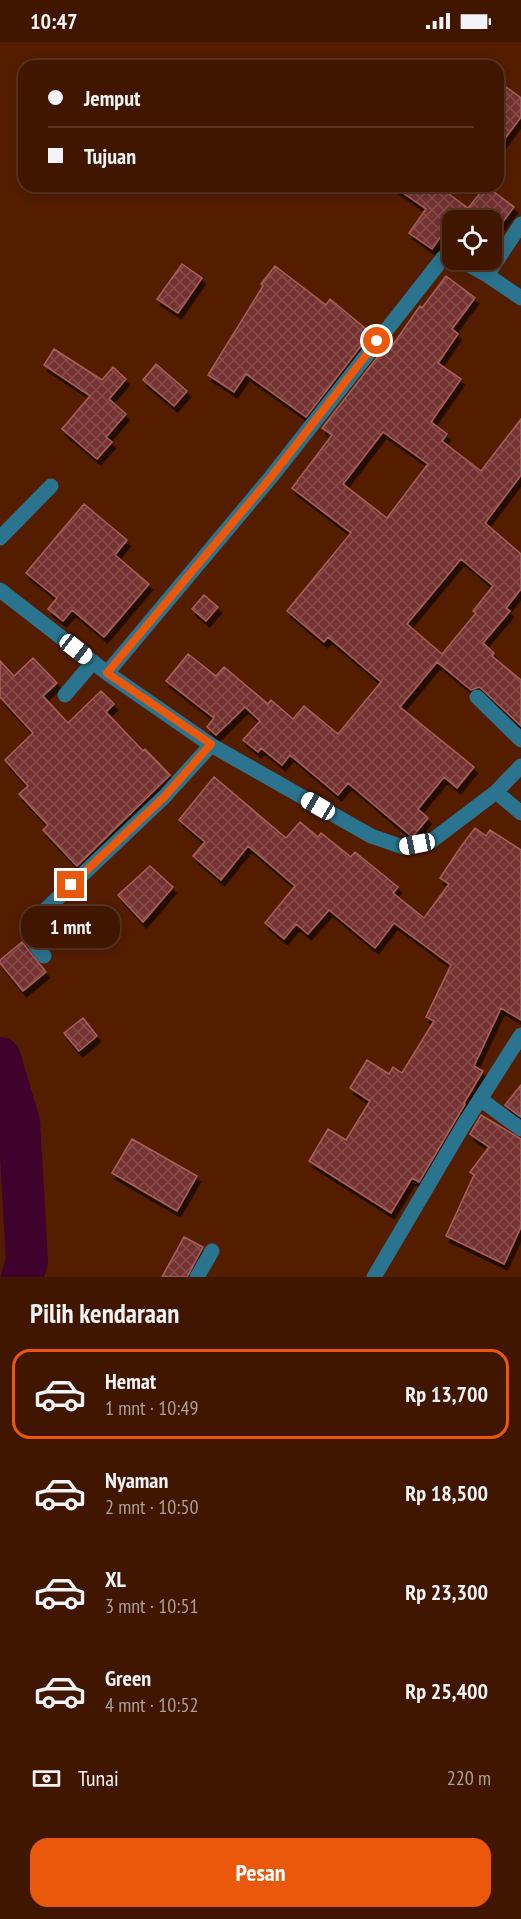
<!DOCTYPE html>
<html lang="id">
<head>
<meta charset="utf-8">
<style>
	body { margin:0; font-family:"PT Sans Narrow",sans-serif; background:#4b230f; color:#f1f3f6; height:100vh; display:flex; flex-direction:column; font-size:22px; white-space:nowrap }
	* { box-sizing:border-box; margin:0 }
	p { font-size:20px; color:#ae9f99 }
	.icon { flex:none; width:33px; height:33px; fill:none; stroke:currentColor; stroke-width:2; stroke-linecap:round; stroke-linejoin:round }
	.map { position:relative; height:1235px; overflow:hidden }
	.drawer { display:flex; flex-direction:column; background:#401600; flex:1 }
	.drawer>* { flex:none }
	.hud { position:absolute; left:18px; top:18px; width:486px; height:132px; border-radius:18px; box-shadow:0 3px 15px #0003,0 0 0 2px #593522; display:grid; align-content:center; height:132px; padding:0 30px; background:#401600 }
	.tools { position:absolute; left:442px; top:168px; display:grid; gap:12px }
	.tools a { display:grid; place-items:center; width:60px; height:60px; border-radius:12px; background:#401600; box-shadow:0 3px 15px #0003,0 0 0 2px #593522; font-size:30px }
	.end { position:absolute; width:27px; height:27px; margin:-14px; border:8px solid #ea580c; background:#fff; box-shadow:0 0 0 3px #fff }
	.from { border-radius:50% }
	.bubble { position:absolute; height:42px; border-radius:18px; background:#401600; box-shadow:0 3px 15px #0003,0 0 0 2px #593522; font-size:20px; font-weight:600; line-height:42px; text-align:center }
	.car { position:absolute; width:18px; height:36px; margin:-18px -9px; border-radius:8px; box-shadow:0 0 4px 2px #0007; background:linear-gradient(#fff 24%,#345 0 40%,#fff 0 76%,#345 0 86%,#fff 0) }
	.hud b { display:flex; align-items:center; gap:21px; height:57px; font-size:22px }
	.hud b+b { border-top:2px solid #593522 }
	.hud i { width:15px; height:15px; background:#f1f3f6 }
	ul { padding:0; list-style:none }
	li { display:flex; align-items:center; gap:18px; height:90px; margin:0 12px 9px; padding:0 18px; border:3px solid transparent; border-radius:18px }
	li div { flex:1 }
	li b { display:block; font-size:22px }
	li em { font-style:normal; font-weight:600 }
	li.on { border-color:#ea580c }
	li>.icon { width:54px; height:54px; stroke-width:1.5 }
	h2 { padding:0 30px; font-size:27px; line-height:72px }
	.pay { display:flex; align-items:center; gap:15px; height:66px; padding:0 30px; font-size:22px }
	.pay p { margin-inline-start:auto }
	.button { display:flex; gap:12px; margin-top:auto; padding:12px 30px }
	.button a { flex:1; height:69px; border-radius:18px; background:#ea580c; color:#fff; font-size:24px; font-weight:600; line-height:69px; text-align:center }
	.status { display:flex; justify-content:space-between; align-items:center; height:42px; padding:0 30px; background:#401600; direction:ltr }
	.status svg { height:16px; fill:currentColor }
	.map>svg:first-child { display:block }
	.lines { fill:none; stroke-linecap:round; stroke-linejoin:round }
	.river { stroke:#3f022c; stroke-width:42 }
	.building { fill:url(#building-cross-hatch); stroke:#a8615c; stroke-width:1.5; fill-rule:evenodd; filter:url(#shadow) }
	.minor { stroke:#2a748f; stroke-width:15 }
	.route { stroke:#ea580c; stroke-width:8 }
</style>
</head>
<body>
<div class="status"><b>10:47</b><svg viewBox="0 0 49 12"><path d="M0 12V9h3v3zM5 12V6h3v6zM10 12V3h3v9zM15 12V0h3v12zM26 1h20v11H26zM47 4h2v5h-2z"/></svg></div>
<div class="map">
<svg width="521" height="1235" viewBox="0 0 521 1235">
	<defs>
		<pattern id="building-cross-hatch" width="8" height="8" patternUnits="userSpaceOnUse" patternTransform="scale(1.5)"><rect width="8" height="8" fill="#743330"/><path d="M0 0l8 8M0 8l8-8" fill="none" stroke="#884f4c"/></pattern>
		<filter id="shadow"><feDropShadow dx="3.5" dy="6" stdDeviation="0" flood-color="#0009"/></filter>
	</defs>
	<rect width="100%" height="100%" fill="#551d00"/>
	<g class="lines">
		<!-- river -->
		<path class="river" d="M 0,1016 L 19,1080 L 27,1219 L 22,1235"/>
	</g>
	<!-- building -->
	<path class="building" d="M 498,39 L 521,56 L 521,75 L 498,106 Z
		M 393,144 L 438,144 L 468,166 L 486,144 L 514,165 L 501,182 L 496,178 L 452,178 L 432,207 L 409,191 L 426,167 Z
		M 182,222 L 202,236 L 178,271 L 157,257 Z
		M 275,224 L 326,263 L 330,257 L 371,291 L 306,375 L 246,332 L 234,350 L 208,333 L 263,244 L 261,242 Z
		M 446,234 L 475,256 L 452,287 L 458,292 L 438,321 L 461,337 L 431,380 L 447,392 L 442,399 L 481,429 L 521,377 L 521,433 L 485,481 L 521,512 L 521,547 L 506,566 L 510,569 L 483,601 L 494,611 L 492,614 L 521,638 L 521,684 L 483,648 L 479,645 L 471,648 L 437,620 L 400,665 L 474,725 L 457,746 L 444,735 L 418,767 L 428,776 L 414,793 L 411,794 L 348,741 L 338,753 L 290,713 L 282,723 L 261,706 L 258,710 L 243,698 L 260,679 L 245,665 L 216,693 L 207,685 L 214,676 L 166,639 L 188,612 L 216,634 L 224,625 L 268,662 L 271,658 L 293,677 L 304,664 L 338,692 L 381,640 L 328,595 L 324,600 L 287,569 L 351,491 L 292,446 L 332,393 L 322,386 L 386,304 L 390,307 L 420,264 L 422,266 ZM 383,390 L 428,422 L 387,476 L 343,442 ZM 461,517 L 493,544 L 473,569 L 476,571 L 442,612 L 407,582 Z
		M 54,307 L 102,338 L 113,325 L 126,337 L 109,357 L 126,372 L 106,395 L 112,400 L 97,417 L 62,387 L 90,354 L 44,323 Z
		M 156,322 L 187,349 L 174,364 L 143,338 Z
		M 84,462 L 127,498 L 115,513 L 149,542 L 104,595 L 72,568 L 63,579 L 48,567 L 57,556 L 26,531 Z
		M 204,553 L 218,565 L 206,579 L 192,567 Z
		M 33,616 L 57,641 L 43,654 L 68,681 L 101,649 L 114,662 L 106,670 L 143,709 L 145,707 L 170,733 L 77,824 L 43,788 L 48,783 L 19,752 L 28,744 L 5,718 L 33,691 L 0,655 L 0,619 L 14,634 Z
		M 214,735 L 286,796 L 300,780 L 318,795 L 321,791 L 351,815 L 355,810 L 398,845 L 393,851 L 424,876 L 449,842 L 440,836 L 460,806 L 475,786 L 486,794 L 490,788 L 521,808 L 521,978 L 501,966 L 474,1024 L 483,1029 L 464,1061 L 465,1062 L 419,1140 L 412,1136 L 391,1171 L 309,1119 L 328,1087 L 346,1098 L 370,1059 L 350,1046 L 367,1018 L 389,1032 L 393,1025 L 402,1031 L 434,979 L 426,975 L 451,923 L 394,881 L 375,906 L 329,868 L 308,892 L 296,882 L 284,897 L 265,881 L 295,844 L 248,804 L 221,838 L 193,814 L 205,800 L 179,778 Z
		M 150,824 L 173,845 L 143,880 L 118,853 Z
		M 22,900 L 46,930 L 23,949 L 0,921 L 0,918 Z
		M 83,976 L 97,994 L 79,1009 L 64,991 Z
		M 521,1043 L 521,1075 L 505,1063 Z
		M 481,1073 L 521,1097 L 521,1185 L 504,1222 L 446,1194 L 474,1133 L 470,1130 L 489,1105 L 470,1092 Z
		M 132,1097 L 197,1134 L 177,1169 L 112,1131 Z
		M 184,1195 L 203,1205 L 187,1235 L 162,1235 Z"/>
	<g class="lines">
		<!-- minor -->
		<path class="minor" d="M 460,218 L 487,233 L 521,256
			M 487,233 L 521,182
			M 0,496 L 51,444
			M 0,548 L 107,631 L 211,703 L 371,794 L 403,805 L 430,800 L 496,750 L 521,724
			M 107,631 L 271,435 L 443,216 L 453,215
			M 65,653 L 93,620
			M 477,655 L 521,698
			M 496,750 L 521,771
			M 44,914 C 30,895 26,892 41,872 L 164,755 L 211,703
			M 480,1057 L 521,1087
			M 197,1235 L 212,1209
			M 374,1235 L 463,1084 L 521,993"/>
	</g>
	<g class="lines">
		<!-- route -->
		<path class="route" d="M 71,843 L 164,755 L 211,702 L 107,631 L 271,435 L 377,299"/>
	</g>
</svg>
<div class="tools">
<a><svg class="icon" aria-label="locate" viewBox="0 0 24 24"><circle cx="12" cy="12" r="6"/><path d="M12 2v4M12 18v4M2 12h4M18 12h4"/></svg></a>
</div>
<i class="end from" style="left:377px;top:299px"></i>
<i class="end" style="left:71px;top:843px"></i>
<div class="bubble" style="left:21px;top:864px;width:99px">1 mnt</div>
<i class="car" style="left:76px;top:607px;rotate:128deg"></i>
<i class="car" style="left:318px;top:764px;rotate:300deg"></i>
<i class="car" style="left:417px;top:802px;rotate:259deg"></i>
<div class="hud">
<b><i class="from"></i>Jemput</b>
<b><i></i>Tujuan</b>
</div>
</div>
<section class="drawer">
<h2>Pilih kendaraan</h2>
<ul>
<li class="on"><svg class="icon" aria-label="car" viewBox="0 0 24 24"><path d="M5 17H2v-5l4-1 3-4h7l3 4 3 1v5h-3M9 17h6M6 11h13"/><circle cx="7" cy="17" r="2"/><circle cx="17" cy="17" r="2"/></svg><div><b>Hemat</b><p>1 mnt · 10:49</p></div><em>Rp 13,700</em></li>
<li><svg class="icon" aria-label="car" viewBox="0 0 24 24"><path d="M5 17H2v-5l4-1 3-4h7l3 4 3 1v5h-3M9 17h6M6 11h13"/><circle cx="7" cy="17" r="2"/><circle cx="17" cy="17" r="2"/></svg><div><b>Nyaman</b><p>2 mnt · 10:50</p></div><em>Rp 18,500</em></li>
<li><svg class="icon" aria-label="car" viewBox="0 0 24 24"><path d="M5 17H2v-5l4-1 3-4h7l3 4 3 1v5h-3M9 17h6M6 11h13"/><circle cx="7" cy="17" r="2"/><circle cx="17" cy="17" r="2"/></svg><div><b>XL</b><p>3 mnt · 10:51</p></div><em>Rp 23,300</em></li>
<li><svg class="icon" aria-label="car" viewBox="0 0 24 24"><path d="M5 17H2v-5l4-1 3-4h7l3 4 3 1v5h-3M9 17h6M6 11h13"/><circle cx="7" cy="17" r="2"/><circle cx="17" cy="17" r="2"/></svg><div><b>Green</b><p>4 mnt · 10:52</p></div><em>Rp 25,400</em></li>
</ul>
<div class="pay"><svg class="icon" aria-label="cash" viewBox="0 0 24 24"><path d="M3 7h18v10H3z"/><circle cx="12" cy="12" r="2"/></svg>Tunai<p>220 m</p></div>
<div class="button"><a>Pesan</a></div>
</section>
</body>
</html>
